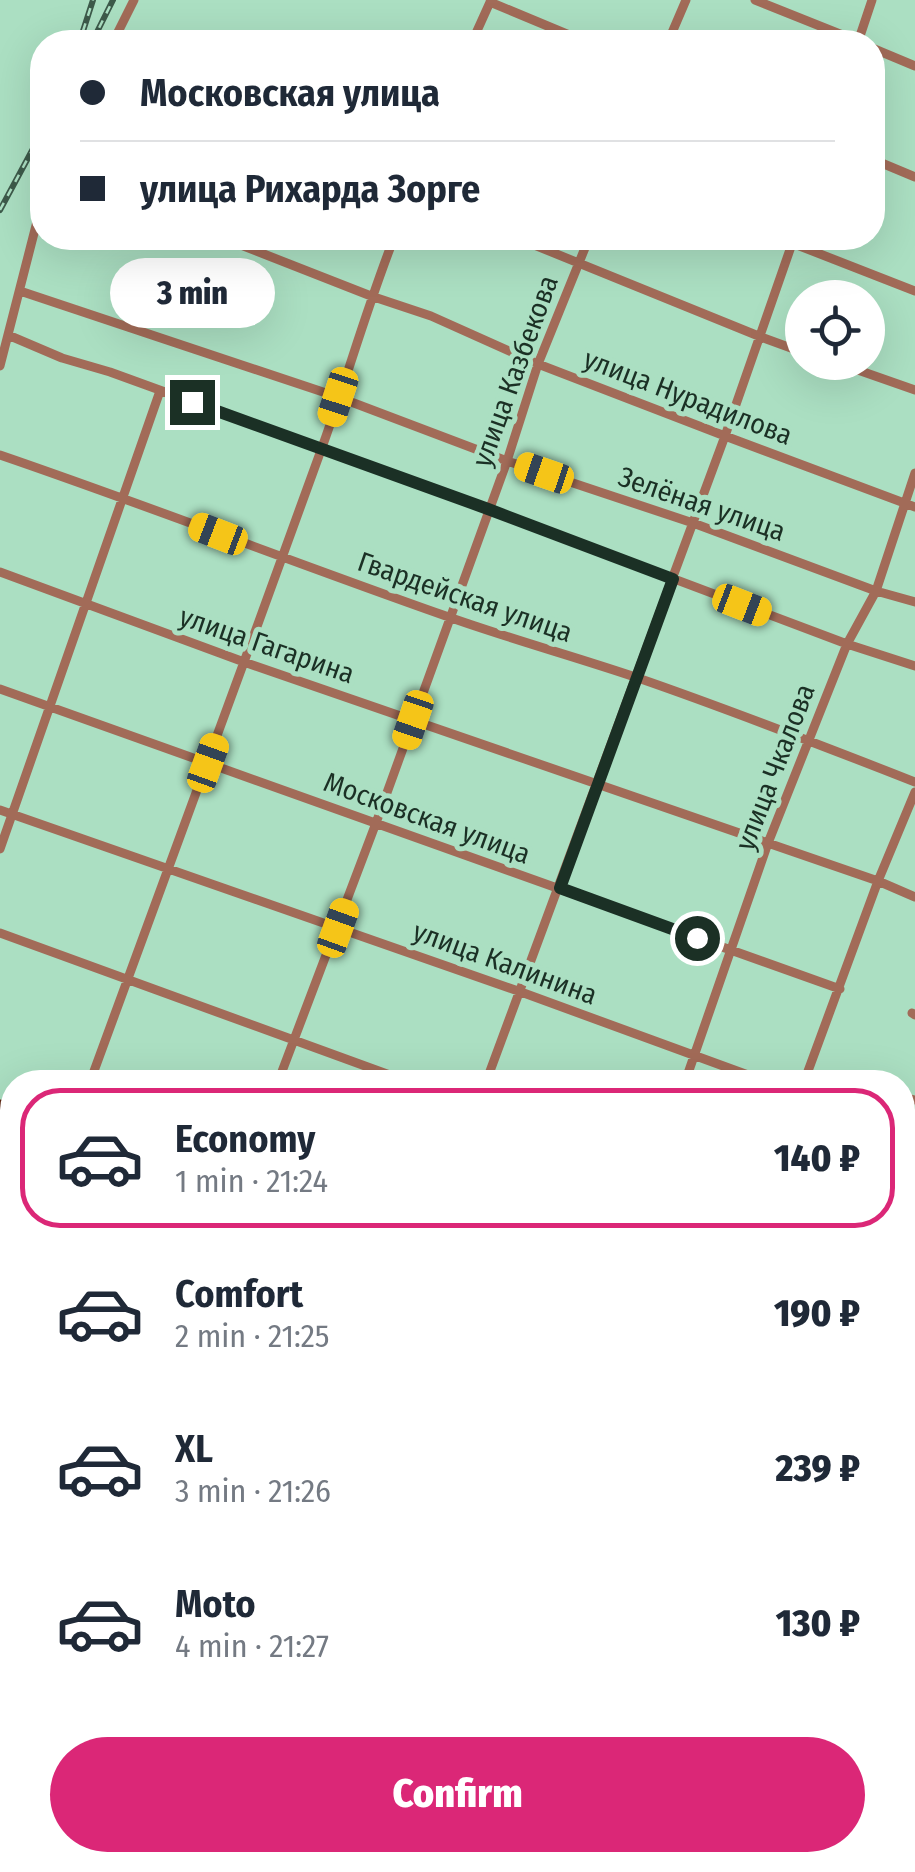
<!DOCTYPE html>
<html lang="en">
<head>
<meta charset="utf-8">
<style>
	body { margin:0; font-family:"Fira Sans Condensed",sans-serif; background:#f6f6f7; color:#1f2937; height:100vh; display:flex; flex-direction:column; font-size:38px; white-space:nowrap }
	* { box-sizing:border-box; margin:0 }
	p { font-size:32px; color:#747a83 }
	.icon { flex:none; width:55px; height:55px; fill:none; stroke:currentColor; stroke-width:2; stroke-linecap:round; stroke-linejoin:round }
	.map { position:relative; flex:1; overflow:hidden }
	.side { position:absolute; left:0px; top:1070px; width:915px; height:802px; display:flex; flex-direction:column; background:#fff; border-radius:40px 40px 0 0; box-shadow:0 10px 40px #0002 }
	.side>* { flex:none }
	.top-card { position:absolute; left:30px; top:30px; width:855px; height:220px; border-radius:40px; box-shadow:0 10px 40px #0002; display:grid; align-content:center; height:220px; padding:0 50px; background:#fff }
	.fabs { position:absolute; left:785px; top:280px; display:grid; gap:20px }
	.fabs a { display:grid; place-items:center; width:100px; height:100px; border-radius:50%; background:#fff; box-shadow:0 10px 40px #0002; font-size:50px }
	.end { position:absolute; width:45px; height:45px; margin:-22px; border:12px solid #1b3025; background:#fff; box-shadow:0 0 0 5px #fff }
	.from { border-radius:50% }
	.bubble { position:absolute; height:70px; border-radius:35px; background:#fff; box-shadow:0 10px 40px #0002; font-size:32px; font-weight:800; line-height:70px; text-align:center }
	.car { position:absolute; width:30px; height:60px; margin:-30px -15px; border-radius:12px; box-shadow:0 0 8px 2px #0007; background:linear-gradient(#f5c518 24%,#345 0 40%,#f5c518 0 76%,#345 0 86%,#f5c518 0) }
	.top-card b { display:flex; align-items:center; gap:35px; height:95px; font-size:38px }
	.top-card b+b { border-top:2px solid #e0e1e3 }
	.top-card i { width:25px; height:25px; background:#1f2937 }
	ul { padding:18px 0 0; list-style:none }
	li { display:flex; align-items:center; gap:30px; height:140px; margin:0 20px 15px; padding:0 30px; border:5px solid transparent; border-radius:40px }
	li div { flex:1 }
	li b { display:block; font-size:38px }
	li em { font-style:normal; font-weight:800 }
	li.active { border-color:#db2777 }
	li>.icon { width:90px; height:90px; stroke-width:1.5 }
	.button { display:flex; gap:20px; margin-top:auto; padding:20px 50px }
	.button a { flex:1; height:115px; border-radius:60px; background:#db2777; color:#fff; font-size:40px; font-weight:800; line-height:115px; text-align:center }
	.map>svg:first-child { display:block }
	.green { fill:#b9a626 }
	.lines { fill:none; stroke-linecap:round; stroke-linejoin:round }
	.minor { stroke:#a26b58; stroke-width:9 }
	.major { stroke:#5b240f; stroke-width:11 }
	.rail-casing { stroke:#3d5a4a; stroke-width:6 }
	.rail { stroke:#abdfc2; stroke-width:2.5; stroke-dasharray:8; stroke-linecap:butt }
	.route { stroke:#1b3025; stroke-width:12 }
	.labels { text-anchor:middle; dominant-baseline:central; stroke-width:10; stroke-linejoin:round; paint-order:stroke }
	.street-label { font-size:28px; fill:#1b3025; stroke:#abdfc2 }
</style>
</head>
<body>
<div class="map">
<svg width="915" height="1872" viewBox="0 0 915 1872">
	<rect width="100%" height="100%" fill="#abdfc2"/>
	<!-- green -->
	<path class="green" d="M 915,1631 L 915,1708 L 903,1701 L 903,1652 Z
		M 387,1860 L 461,1860 L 485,1872 L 381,1872 Z"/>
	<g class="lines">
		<!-- minor -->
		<path class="minor" d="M 755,0 L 860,42
			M 490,2 L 586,42
			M 113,42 L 134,0
			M 472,42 L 491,0
			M 668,42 L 686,0
			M 858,42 L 872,0
			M 872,48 L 915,66
			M 872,159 L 915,177
			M 223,238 L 371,296 L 431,316 L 538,364 L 725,436 L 915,507
			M 517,238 L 761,337 L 802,352
			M 779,238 L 915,291
			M 20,291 L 338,397 L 507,461 L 693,523 L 876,591 L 915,602
			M 8,335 L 62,358 L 110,372 L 488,509 L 847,644 L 915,666
			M 835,362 L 915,390
			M 0,366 L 42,202
			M 0,455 C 149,506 295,563 443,615 C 507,638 573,656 638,678 C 731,710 823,746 915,782
			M 0,572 L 244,662 L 878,881 L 915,897
			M 0,689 L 840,989
			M 0,810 L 521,992 L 767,1082
			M 0,849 L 160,391
			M 0,933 L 409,1082
			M 912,1013 L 915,1015
			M 90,1082 C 167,873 244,663 320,453 C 346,382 366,309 394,238
			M 278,1082 L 376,823 L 507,461 L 538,364 L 589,238
			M 486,1082 L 725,436 L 794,238
			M 685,1082 L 768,843 L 847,644 L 876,591 L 915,473
			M 804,1082 L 878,881 L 915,792
			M 902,1097 L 915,1100
			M 902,1213 L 915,1214
			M 902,1306 L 915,1315
			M 0,1322 L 12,1289
			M 902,1344 L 915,1321
			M 902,1635 L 915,1614
			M 0,1680 L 12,1685
			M 469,1860 L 493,1872
			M 639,1860 L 662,1872
			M 880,1860 L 899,1872
			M 260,1872 L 266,1860
			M 377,1872 L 383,1860
			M 548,1872 L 554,1860
			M 615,1872 L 620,1860
			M 782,1872 L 788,1860"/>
		<!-- major -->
		<path class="major" d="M 0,1105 L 12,1109
			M 0,1275 L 12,1279
			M 0,1296 L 12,1300
			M 902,1488 L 915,1495
			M 902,1720 L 915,1727
			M 902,1745 L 915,1752"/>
		<defs>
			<path id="rail" d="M 83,31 L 93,0
				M 92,42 L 113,0
				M 0,210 L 42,132"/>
		</defs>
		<!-- rail casing -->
		<use href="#rail" class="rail-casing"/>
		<!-- rail -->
		<use href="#rail" class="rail"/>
	</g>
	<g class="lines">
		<!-- route -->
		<path class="route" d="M 192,402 L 488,509 L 673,579 L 560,888 L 697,938"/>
	</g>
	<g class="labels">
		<!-- street labels -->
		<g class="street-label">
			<text transform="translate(515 371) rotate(-70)">улица Казбекова</text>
			<text transform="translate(688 397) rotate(21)">улица Нурадилова</text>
			<text transform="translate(702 504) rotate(19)">Зелёная улица</text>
			<text transform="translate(465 597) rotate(19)">Гвардейская улица</text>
			<text transform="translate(267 645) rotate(19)">улица Гагарина</text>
			<text transform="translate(775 767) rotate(-69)">улица Чкалова</text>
			<text transform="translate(427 818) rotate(20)">Московская улица</text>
			<text transform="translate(505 963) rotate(20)">улица Калинина</text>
		</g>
	</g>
</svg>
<div class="fabs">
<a><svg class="icon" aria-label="locate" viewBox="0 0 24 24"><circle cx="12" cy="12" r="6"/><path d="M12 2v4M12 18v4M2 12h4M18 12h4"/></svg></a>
</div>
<i class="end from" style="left:697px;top:938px"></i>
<i class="end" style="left:192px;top:402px"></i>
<div class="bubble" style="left:110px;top:258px;width:165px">3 min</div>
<i class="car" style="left:338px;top:397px;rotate:198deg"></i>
<i class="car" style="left:544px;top:473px;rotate:289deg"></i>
<i class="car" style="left:218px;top:534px;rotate:291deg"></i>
<i class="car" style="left:742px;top:605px;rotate:111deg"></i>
<i class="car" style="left:413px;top:720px;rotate:199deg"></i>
<i class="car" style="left:208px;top:763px;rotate:20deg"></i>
<i class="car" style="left:338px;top:928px;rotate:20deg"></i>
<div class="top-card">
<b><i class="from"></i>Московская улица</b>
<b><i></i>улица Рихарда Зорге</b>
</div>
<section class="side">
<ul>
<li class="active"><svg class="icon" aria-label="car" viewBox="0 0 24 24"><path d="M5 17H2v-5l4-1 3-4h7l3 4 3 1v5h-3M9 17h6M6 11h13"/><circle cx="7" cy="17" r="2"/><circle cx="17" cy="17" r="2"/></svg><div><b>Economy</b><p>1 min · 21:24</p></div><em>140 ₽</em></li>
<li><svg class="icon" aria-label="car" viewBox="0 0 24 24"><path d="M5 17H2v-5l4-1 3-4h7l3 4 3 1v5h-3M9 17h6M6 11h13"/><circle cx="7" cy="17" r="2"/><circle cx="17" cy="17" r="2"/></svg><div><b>Comfort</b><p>2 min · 21:25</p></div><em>190 ₽</em></li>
<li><svg class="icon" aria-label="car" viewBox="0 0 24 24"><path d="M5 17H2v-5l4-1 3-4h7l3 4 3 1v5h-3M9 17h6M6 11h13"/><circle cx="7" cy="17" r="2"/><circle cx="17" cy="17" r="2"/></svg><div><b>XL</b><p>3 min · 21:26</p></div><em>239 ₽</em></li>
<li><svg class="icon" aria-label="car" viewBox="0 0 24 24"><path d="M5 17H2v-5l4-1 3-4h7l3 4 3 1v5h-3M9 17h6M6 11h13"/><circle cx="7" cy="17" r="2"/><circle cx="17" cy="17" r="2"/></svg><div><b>Moto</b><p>4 min · 21:27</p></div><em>130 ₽</em></li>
</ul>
<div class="button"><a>Confirm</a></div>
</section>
</div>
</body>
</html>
